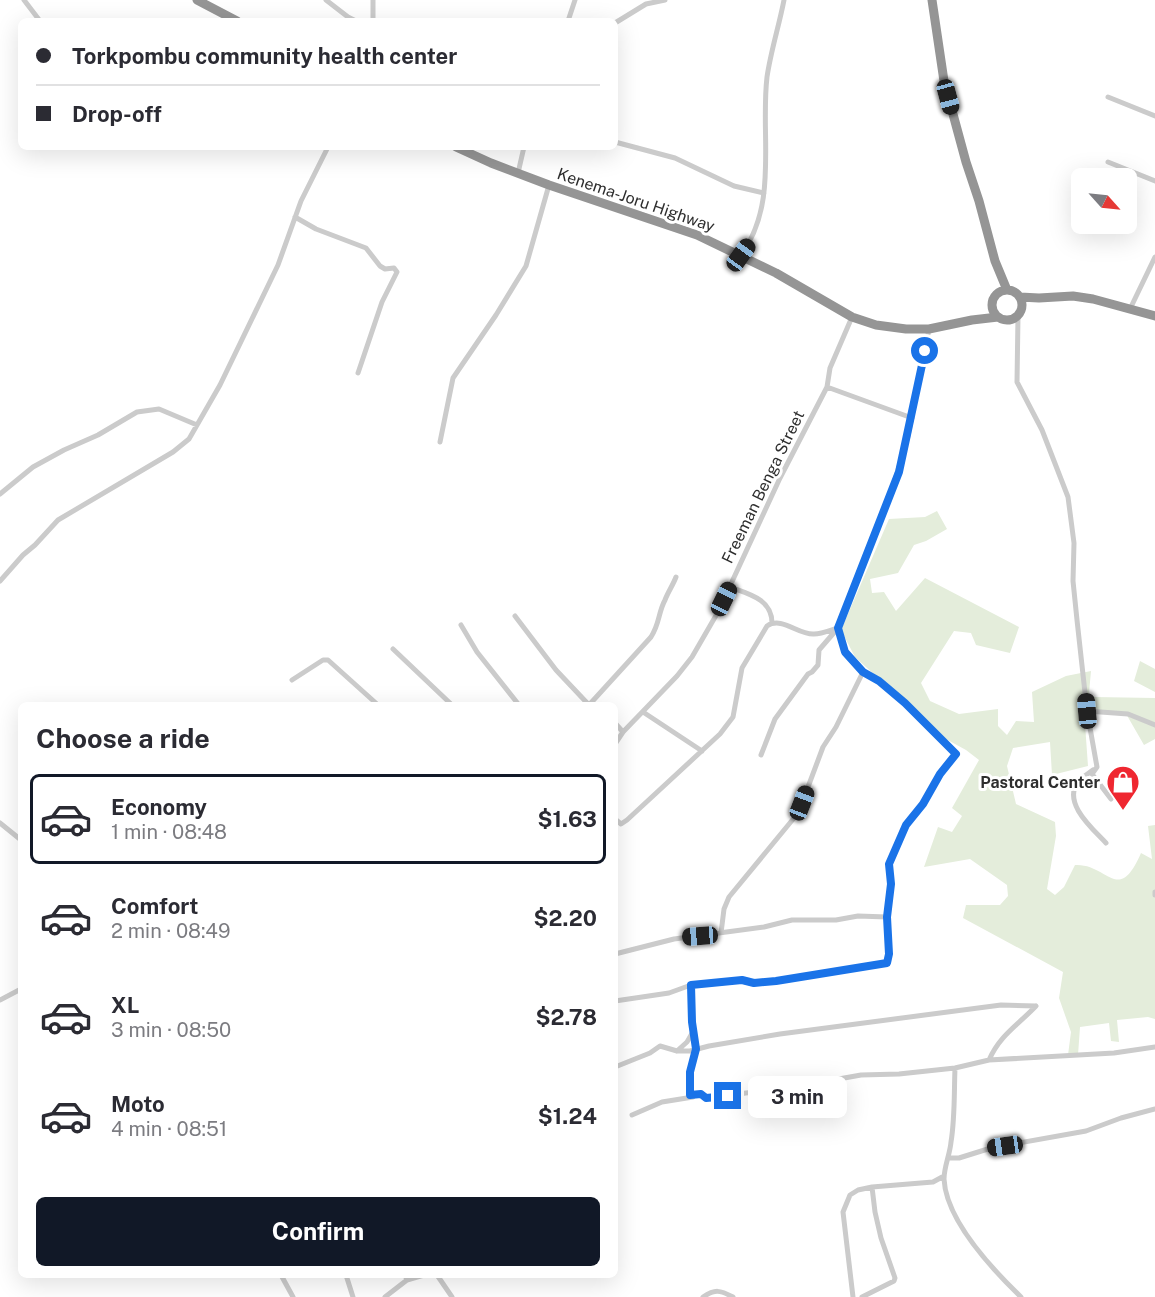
<!DOCTYPE html>
<html lang="en">
<head>
<meta charset="utf-8">
<style>
	body { margin:0; font-family:"Public Sans",sans-serif; background:#f7f7f7; color:#2b2b33; height:100vh; display:flex; flex-direction:column; font-size:22px; white-space:nowrap }
	* { box-sizing:border-box; margin:0 }
	p { font-size:20px; color:#7c7c81 }
	.icon { flex:none; width:33px; height:33px; fill:none; stroke:currentColor; stroke-width:2; stroke-linecap:round; stroke-linejoin:round }
	.map { position:relative; flex:1; overflow:hidden }
	.side { position:absolute; left:18px; top:702px; width:600px; height:576px; display:flex; flex-direction:column; background:#fff; border-radius:9px; box-shadow:0 6px 24px #0002 }
	.side>* { flex:none }
	.hud { position:absolute; left:18px; top:18px; width:600px; height:132px; border-radius:9px; box-shadow:0 6px 24px #0002; display:grid; align-content:center; height:132px; padding:0 18px; background:#fff }
	.needle { width:39px; rotate:117deg }
	.controls { position:absolute; left:1071px; top:168px; display:grid; gap:12px }
	.controls a { display:grid; place-items:center; width:66px; height:66px; border-radius:9px; background:#fff; box-shadow:0 6px 24px #0002; font-size:30px }
	.end { position:absolute; width:27px; height:27px; margin:-14px; border:8px solid #1a73e8; background:#fff; box-shadow:0 0 0 3px #fff }
	.from { border-radius:50% }
	.bubble { position:absolute; height:42px; border-radius:9px; background:#fff; box-shadow:0 6px 24px #0002; font-size:20px; font-weight:700; line-height:42px; text-align:center }
	.car { position:absolute; width:18px; height:36px; margin:-18px -9px; border-radius:8px; box-shadow:0 0 4px 2px #0007; background:linear-gradient(#222 24%,#8ab4d8 0 40%,#222 0 76%,#8ab4d8 0 86%,#222 0) }
	.hud b { display:flex; align-items:center; gap:21px; height:57px; font-size:22px }
	.hud b+b { border-top:2px solid #e1e1e2 }
	.hud i { width:15px; height:15px; background:#2b2b33 }
	ul { padding:0; list-style:none }
	li { display:flex; align-items:center; gap:18px; height:90px; margin:0 12px 9px; padding:0 6px; border:3px solid transparent; border-radius:9px }
	li div { flex:1 }
	li b { display:block; font-size:22px }
	li em { font-style:normal; font-weight:700 }
	li.on { border-color:#111827 }
	li>.icon { width:54px; height:54px; stroke-width:1.5 }
	h2 { padding:0 18px; font-size:27px; line-height:72px }
	.button { display:flex; gap:12px; margin-top:auto; padding:12px 18px }
	.button a { flex:1; height:69px; border-radius:9px; background:#111827; color:#fff; font-size:24px; font-weight:700; line-height:69px; text-align:center }
	.map>svg:first-child { display:block }
	.green { fill:#e4eddb }
	.lines { fill:none; stroke-linecap:round; stroke-linejoin:round }
	.street { stroke:#cbcbcb; stroke-width:5 }
	.highway { stroke:#959595; stroke-width:9 }
	.route { stroke:#1a73e8; stroke-width:8 }
	.labels { text-anchor:middle; dominant-baseline:central; stroke-width:6; stroke-linejoin:round; paint-order:stroke }
	.street-label { font-size:16px; fill:#2e2e2e; stroke:#fff }
	.poi-label { font-size:16px; font-weight:bold; fill:#2e2e2e; stroke:#fff; text-anchor:end }
</style>
</head>
<body>
<div class="map">
<svg width="1155" height="1297" viewBox="0 0 1155 1297">
	<rect width="100%" height="100%" fill="#fff"/>
	<!-- green -->
	<path class="green" d="M 937,511 L 947,529 L 926,541 L 914,545 L 898,573 L 870,579 L 872,593 L 884,592 L 896,611 L 925,578 L 1019,627 L 1010,653 L 976,645 L 971,633 L 954,631 L 921,683 L 930,701 L 959,714 L 998,709 L 998,726 L 1007,735 L 1016,721 L 1034,722 L 1032,692 L 1066,676 L 1091,671 L 1089,693 L 1094,697 L 1155,698 L 1155,739 L 1144,745 L 1125,712 L 1084,710 L 1088,766 L 1052,775 L 1050,742 L 1013,748 L 1007,766 L 1016,804 L 1055,822 L 1056,836 L 1047,889 L 1055,895 L 1064,887 L 1075,865 C 1108,863 1118,906 1141,853 L 1152,859 L 1148,826 L 1155,825 L 1155,1019 L 1148,1017 L 1117,1020 L 1119,1042 L 1111,1041 L 1109,1023 L 1080,1027 L 1078,1055 L 1068,1055 L 1071,1032 L 1059,998 L 1063,972 L 963,918 L 966,905 L 1000,905 L 1008,896 L 1007,885 L 970,859 L 924,867 L 938,827 L 952,832 L 962,816 L 952,808 L 979,760 L 966,750 L 944,738 L 855,657 L 841,630 L 889,519 L 925,517 Z
		M 1140,661 L 1155,669 L 1155,692 L 1134,681 Z"/>
	<g class="lines">
		<!-- street -->
		<path class="street" d="M 24,0 L 40,21
			M 326,0 L 348,17 L 356,21
			M 373,0 L 373,21
			M 568,21 L 575,0
			M 615,23 L 646,4 L 665,0
			M 1108,97 L 1155,116
			M 615,142 L 675,158 L 734,186 L 764,193
			M 1108,162 L 1155,181
			M 518,173 L 524,147
			M 295,217 L 316,229 L 366,248 L 380,266 L 385,269 L 394,268 L 397,272 L 382,302 L 358,373
			M 741,255 C 779,203 760,136 767,77 C 771,50 779,26 784,0
			M 1130,309 L 1155,257
			M 1018,316 L 1017,382 L 1042,430 L 1068,497 L 1074,543 L 1073,581 L 1077,620 L 1087,711 L 1097,767 L 1092,774 L 1111,799
			M 827,387 L 912,418
			M 440,442 L 453,378 L 496,315 L 526,266 L 549,185
			M 0,494 L 33,467 L 64,450 L 98,435 L 137,412 L 159,409 L 197,425
			M 0,581 L 23,555 L 35,545 L 58,520 L 173,452 L 189,439 L 220,385 L 278,265 L 301,201 L 328,147
			M 730,587 C 749,594 772,599 772,623
			M 515,616 L 556,670 L 589,705
			M 461,625 L 477,652 L 519,705
			M 393,649 L 452,705
			M 292,680 L 323,660 L 328,660 L 378,705
			M 589,705 L 651,637 C 660,623 658,613 665,600 C 668,592 673,585 676,577
			M 1087,711 L 1128,714 L 1155,725
			M 643,712 L 702,751
			M 615,723 L 623,732
			M 615,744 L 623,732 L 677,676 L 692,657 L 718,612 L 780,478 L 827,387 L 830,368 L 852,317
			M 761,755 L 775,719 L 808,674 L 812,672 L 818,665 L 819,650 L 838,628 L 890,497 L 908,436 L 929,329
			M 1093,770 C 1088,774 1082,777 1078,782 C 1062,803 1093,829 1106,843
			M 615,819 L 621,824 L 627,820 L 720,734 L 733,717 L 742,668 L 767,626 C 782,616 798,635 814,634 C 822,634 831,630 838,628
			M 0,823 L 21,840
			M 1155,895 L 1155,892
			M 721,933 L 724,909 L 729,897 L 794,818 L 802,803 L 823,747 L 836,727 L 863,672
			M 615,954 L 674,939 L 764,927 L 792,920 L 836,920 L 858,916 L 887,917
			M 691,985 L 692,1022 L 696,1049 L 693,1057 L 691,1072 L 690,1095 L 701,1094 L 706,1098 L 794,1087 L 861,1075 L 899,1074 L 955,1068 L 989,1060 L 1114,1053 L 1155,1047
			M 0,1000 L 21,989
			M 615,1001 L 669,993 L 691,985 L 742,980 L 754,983 L 776,981 L 887,963 L 889,954 L 887,917 L 891,884 L 889,864 L 906,825 L 923,804 L 940,774 L 956,754 L 905,703 L 879,682 L 863,672 L 845,652 L 838,628
			M 677,1051 L 687,1042 L 694,1030
			M 989,1060 C 1000,1035 1018,1025 1036,1006
			M 615,1067 L 650,1053 L 660,1046 L 677,1051 L 690,1051 L 709,1046 L 780,1034 L 1001,1005 L 1036,1006
			M 955,1068 C 954,1093 955,1118 951,1142 C 950,1154 944,1167 944,1179 C 946,1220 992,1269 1021,1297
			M 632,1115 L 662,1102 L 693,1097
			M 949,1158 L 959,1158 L 991,1148 L 1086,1131 L 1121,1118 L 1155,1109
			M 281,1275 L 293,1297
			M 346,1275 L 353,1297
			M 437,1275 L 452,1297
			M 407,1280 L 424,1275
			M 385,1297 L 407,1280 L 405,1275
			M 703,1297 C 715,1289 720,1290 733,1297
			M 853,1297 L 843,1212 L 850,1195 L 858,1190 L 872,1187 L 933,1182 L 944,1176
			M 862,1297 L 894,1281 L 895,1278 L 881,1238 L 875,1212 L 872,1187"/>
		<!-- highway -->
		<path class="highway" d="M 197,0 L 237,21
			M 932,0 L 944,81 L 966,162 L 979,201 L 995,261 L 1007,290
			M 456,147 L 491,163 L 549,185 L 697,235 L 776,273 L 852,317 L 876,325 L 906,329 L 929,329 L 972,320 L 998,317
			M992 305a15 15 0 1 1 30 0a15 15 0 1 1-30 0Z
			M 1020,297 L 1039,298 L 1073,296 L 1093,299 L 1155,316"/>
	</g>
	<g class="lines">
		<!-- route -->
		<path class="route" d="M 728,1096 L 706,1098 L 701,1094 L 690,1095 L 690,1072 L 696,1049 L 692,1022 L 691,985 L 742,980 L 754,983 L 776,981 L 887,963 L 889,954 L 887,917 L 891,884 L 889,864 L 906,825 L 923,804 L 940,774 L 956,754 L 905,703 L 879,681 L 863,672 L 845,652 L 838,628 L 899,472 L 925,351"/>
	</g>
	<!-- icons -->
	<defs>
		<symbol id="shop-pin" viewBox="-11 -11 22 30"><path d="M0 17L-7.5 6A9.5 9.5 0 1 1 7.5 6Z" fill="#ef2730" stroke="#fff"/><path d="M-5-2.5h2.3a2.7 3.5 0 0 1 5.4 0H5L5.5 6h-11ZM-1.5-2.5h3a1.5 2.3 0 0 0-3 0Z" fill="#fff"/></symbol>
	</defs>
	<g fill-rule="evenodd">
		<use href="#shop-pin" x="1104" y="763" width="38" height="52"/>
	</g>
	<g class="labels">
		<!-- street labels -->
		<g class="street-label">
			<text transform="translate(636 200) rotate(19)">Kenema-Joru Highway</text>
			<text transform="translate(763 487) rotate(-64)">Freeman Benga Street</text>
		</g>
		<!-- poi labels -->
		<g class="poi-label">
			<text x="1100" y="782">Pastoral Center</text>
		</g>
	</g>
</svg>
<div class="controls">
<a><svg class="needle" viewBox="-14 -14 28 28"><path d="M0-13l5 13h-10z" fill="#e53935"/><path d="M0 13l5-13h-10z" fill="#7c7c81"/></svg></a>
</div>
<i class="end from" style="left:925px;top:351px"></i>
<i class="end" style="left:728px;top:1096px"></i>
<div class="bubble" style="left:748px;top:1076px;width:99px">3 min</div>
<i class="car" style="left:948px;top:97px;rotate:165deg"></i>
<i class="car" style="left:741px;top:255px;rotate:36deg"></i>
<i class="car" style="left:724px;top:599px;rotate:26deg"></i>
<i class="car" style="left:1087px;top:711px;rotate:355deg"></i>
<i class="car" style="left:802px;top:803px;rotate:21deg"></i>
<i class="car" style="left:700px;top:936px;rotate:266deg"></i>
<i class="car" style="left:1005px;top:1146px;rotate:262deg"></i>
<div class="hud">
<b><i class="from"></i>Torkpombu community health center</b>
<b><i></i>Drop-off</b>
</div>
<section class="side">
<h2>Choose a ride</h2>
<ul>
<li class="on"><svg class="icon" aria-label="car" viewBox="0 0 24 24"><path d="M5 17H2v-5l4-1 3-4h7l3 4 3 1v5h-3M9 17h6M6 11h13"/><circle cx="7" cy="17" r="2"/><circle cx="17" cy="17" r="2"/></svg><div><b>Economy</b><p>1 min · 08:48</p></div><em>$1.63</em></li>
<li><svg class="icon" aria-label="car" viewBox="0 0 24 24"><path d="M5 17H2v-5l4-1 3-4h7l3 4 3 1v5h-3M9 17h6M6 11h13"/><circle cx="7" cy="17" r="2"/><circle cx="17" cy="17" r="2"/></svg><div><b>Comfort</b><p>2 min · 08:49</p></div><em>$2.20</em></li>
<li><svg class="icon" aria-label="car" viewBox="0 0 24 24"><path d="M5 17H2v-5l4-1 3-4h7l3 4 3 1v5h-3M9 17h6M6 11h13"/><circle cx="7" cy="17" r="2"/><circle cx="17" cy="17" r="2"/></svg><div><b>XL</b><p>3 min · 08:50</p></div><em>$2.78</em></li>
<li><svg class="icon" aria-label="car" viewBox="0 0 24 24"><path d="M5 17H2v-5l4-1 3-4h7l3 4 3 1v5h-3M9 17h6M6 11h13"/><circle cx="7" cy="17" r="2"/><circle cx="17" cy="17" r="2"/></svg><div><b>Moto</b><p>4 min · 08:51</p></div><em>$1.24</em></li>
</ul>
<div class="button"><a>Confirm</a></div>
</section>
</div>
</body>
</html>
